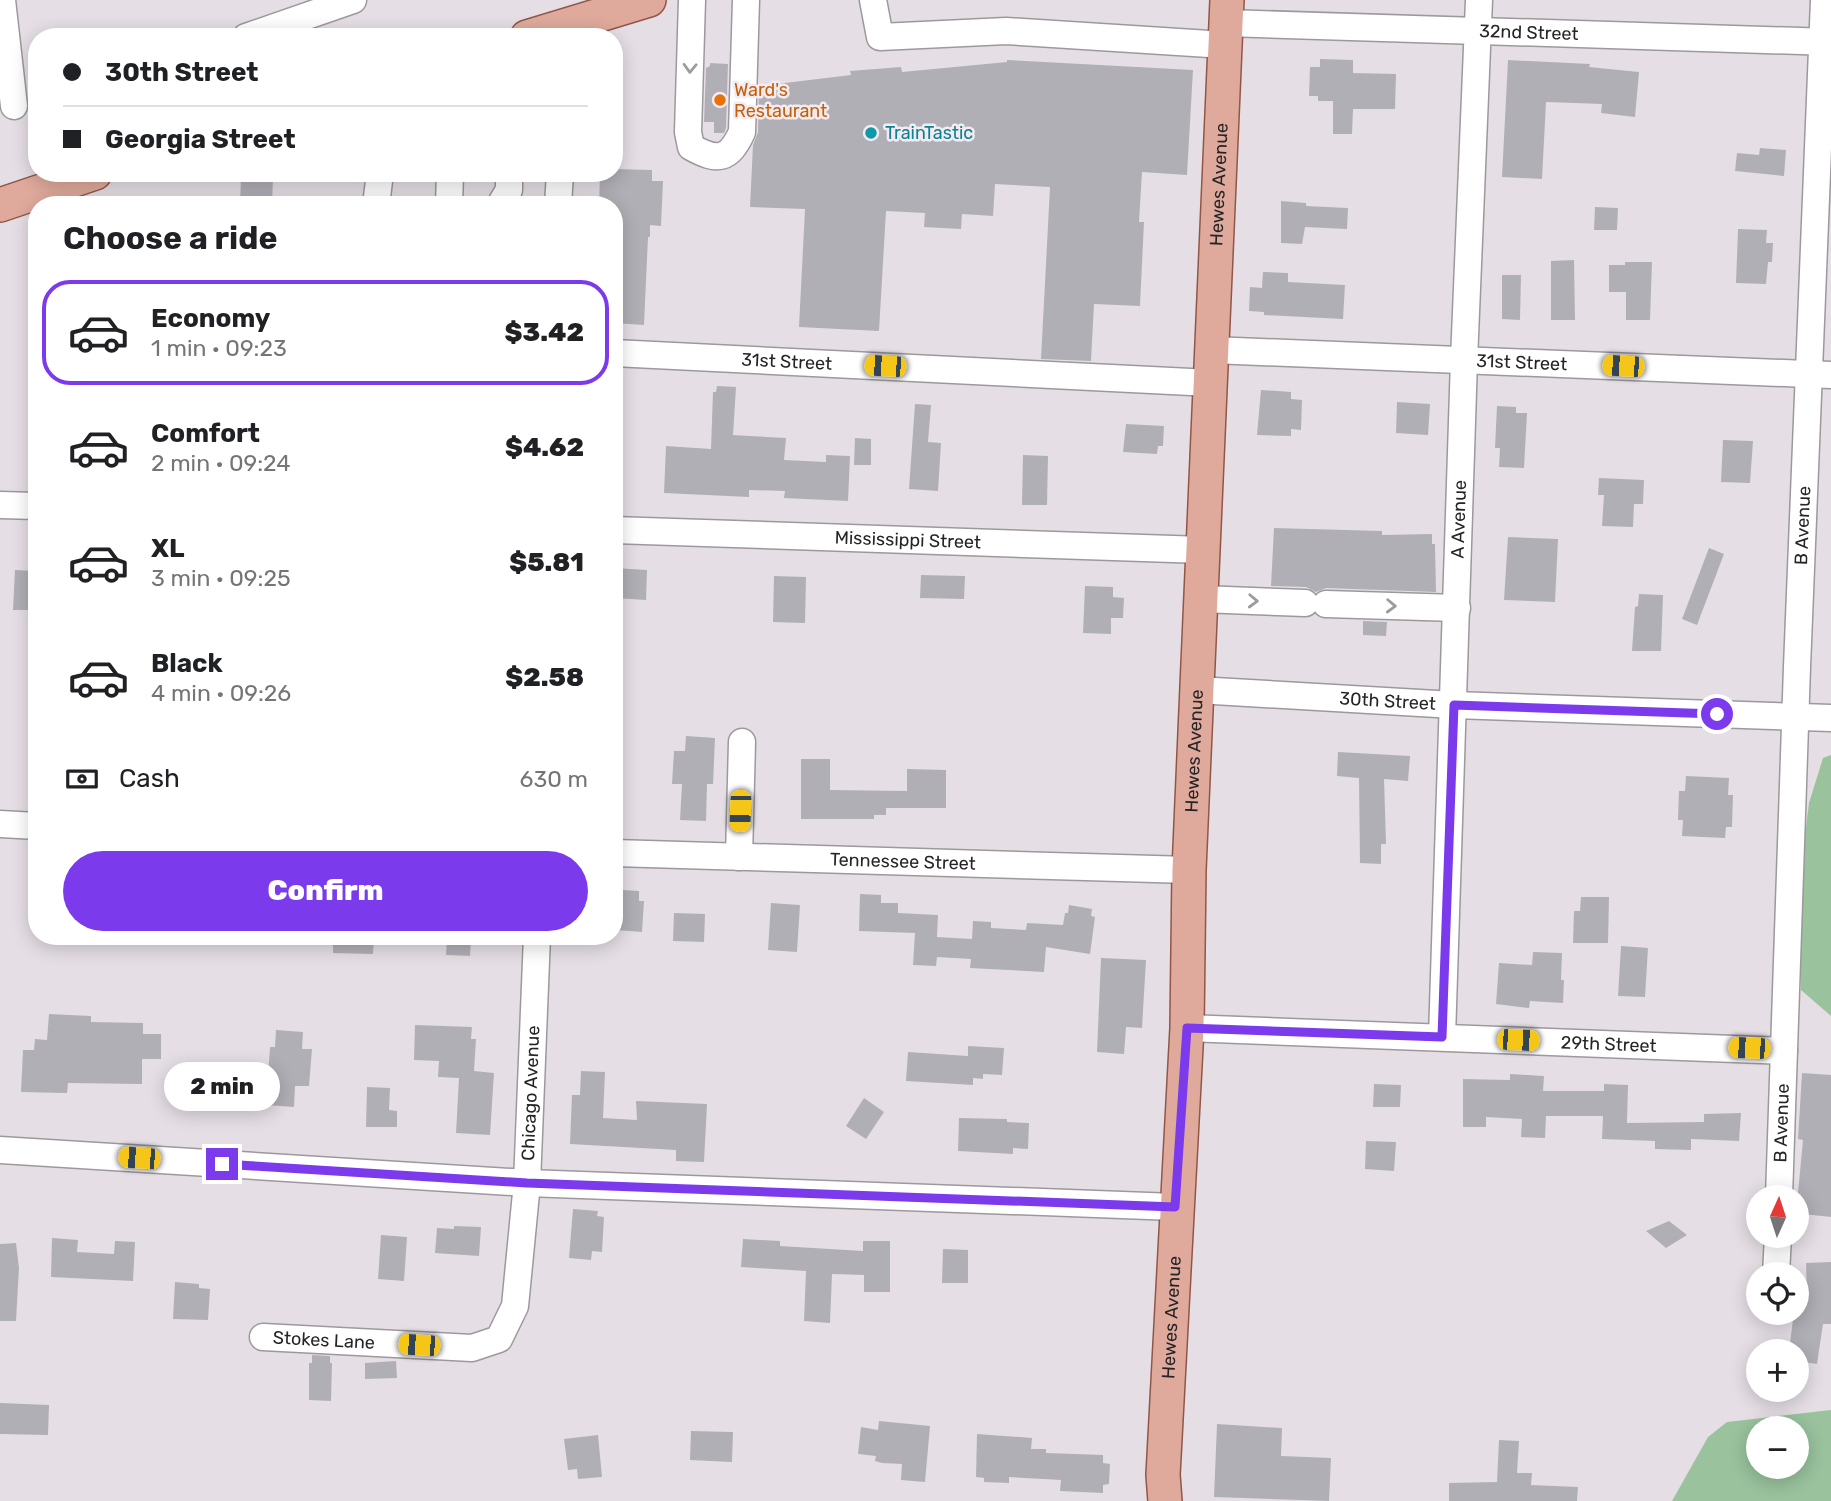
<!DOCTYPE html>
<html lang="en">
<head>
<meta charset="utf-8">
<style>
	body { margin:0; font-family:Rubik,sans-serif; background:#f6f6f6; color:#202124; height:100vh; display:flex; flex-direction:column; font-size:26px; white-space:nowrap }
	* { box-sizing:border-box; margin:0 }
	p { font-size:23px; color:#757577 }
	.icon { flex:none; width:38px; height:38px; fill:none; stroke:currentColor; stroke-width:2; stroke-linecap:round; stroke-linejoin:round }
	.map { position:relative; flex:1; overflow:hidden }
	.sheet { position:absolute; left:28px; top:196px; width:595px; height:749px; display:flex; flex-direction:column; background:#fff; border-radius:28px; box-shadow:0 4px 18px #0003 }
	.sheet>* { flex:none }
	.banner { position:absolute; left:28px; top:28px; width:595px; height:154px; border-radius:28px; box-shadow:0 4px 18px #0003; display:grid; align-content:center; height:154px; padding:0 35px; background:#fff }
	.needle { width:46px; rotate:3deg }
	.tools { position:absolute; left:1746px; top:1185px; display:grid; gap:14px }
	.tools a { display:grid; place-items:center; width:63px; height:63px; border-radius:50%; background:#fff; box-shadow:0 4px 18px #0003; font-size:35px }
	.end { position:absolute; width:32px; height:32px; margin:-16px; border:9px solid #7c3aed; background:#fff; box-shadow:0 0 0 4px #fff }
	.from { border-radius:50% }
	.bubble { position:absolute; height:49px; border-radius:24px; background:#fff; box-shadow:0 4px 18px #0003; font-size:23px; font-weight:800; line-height:49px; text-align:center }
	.car { position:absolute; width:21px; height:42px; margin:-21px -10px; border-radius:9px; box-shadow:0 0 5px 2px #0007; background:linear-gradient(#f5c518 24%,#345 0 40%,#f5c518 0 76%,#345 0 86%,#f5c518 0) }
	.banner b { display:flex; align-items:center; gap:24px; height:66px; font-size:26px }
	.banner b+b { border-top:2px solid #e0e0e0 }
	.banner i { width:18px; height:18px; background:#202124 }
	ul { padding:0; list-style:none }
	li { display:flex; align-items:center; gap:21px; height:105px; margin:0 14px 10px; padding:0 21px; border:4px solid transparent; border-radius:28px }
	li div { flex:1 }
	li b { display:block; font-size:26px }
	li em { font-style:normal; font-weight:800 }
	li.selected { border-color:#7c3aed }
	li>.icon { width:63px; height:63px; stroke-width:1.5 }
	h2 { padding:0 35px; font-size:32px; line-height:84px }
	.pay { display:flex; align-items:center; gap:18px; height:77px; padding:0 35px; font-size:26px }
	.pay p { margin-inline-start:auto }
	.cta { display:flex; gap:14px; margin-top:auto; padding:14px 35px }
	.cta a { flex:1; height:80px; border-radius:42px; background:#7c3aed; color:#fff; font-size:28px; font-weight:800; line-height:80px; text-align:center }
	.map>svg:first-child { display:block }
	.green { fill:#99c29d; fill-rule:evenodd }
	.building { fill:#b1afb6 }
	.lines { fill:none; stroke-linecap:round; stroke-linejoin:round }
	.minor-casing { stroke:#9d989e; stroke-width:29 }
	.major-casing { stroke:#915648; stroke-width:36 }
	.minor { stroke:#fff; stroke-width:26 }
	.major { stroke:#dfaa9c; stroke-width:33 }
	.oneway { stroke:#9d9c9d }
	.route { stroke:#7c3aed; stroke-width:9 }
	.food-dot { fill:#e8710a; stroke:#f2ecf2; stroke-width:2.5 }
	.culture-dot { fill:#0f9aa8; stroke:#f2ecf2; stroke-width:2.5 }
	.labels { text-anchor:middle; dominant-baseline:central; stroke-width:5; stroke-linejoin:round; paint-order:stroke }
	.street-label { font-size:18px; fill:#262426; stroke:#f2ecf2 }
	.food-label { font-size:18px; fill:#c56008; stroke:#f2ecf2; text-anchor:start }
	.culture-label { font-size:18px; fill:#0d838f; stroke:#f2ecf2; text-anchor:start }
</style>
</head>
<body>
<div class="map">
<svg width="1831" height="1501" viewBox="0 0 1831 1501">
	<rect width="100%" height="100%" fill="#e5dfe5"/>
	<!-- green -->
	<path class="green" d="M 1831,755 L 1831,1016 L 1801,990 L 1800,875 L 1809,803 L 1823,758 Z
		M 1831,1410 L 1831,1501 L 1672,1501 L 1708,1437 L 1727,1422 ZM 1759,1428 L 1797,1428 L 1797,1466 L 1759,1466 Z"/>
	<!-- building -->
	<path class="building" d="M 1320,59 L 1353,60 L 1353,73 L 1396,74 L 1395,109 L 1353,109 L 1352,134 L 1333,134 L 1333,101 L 1318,101 L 1318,96 L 1309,96 L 1310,67 L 1320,67 Z
		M 1007,60 L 1193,70 L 1187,175 L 1142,172 L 1139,222 L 1144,222 L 1140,306 L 1094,304 L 1091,361 L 1041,359 L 1050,187 L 995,184 L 993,216 L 962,214 L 961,229 L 924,227 L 925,213 L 886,211 L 879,331 L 799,327 L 805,209 L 750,207 L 753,145 L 758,132 L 759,86 L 851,75 L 850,71 L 901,67 L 902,72 L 1007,62 Z
		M 1508,60 L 1590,64 L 1589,67 L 1639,72 L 1635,117 L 1601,113 L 1602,104 L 1546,102 L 1542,179 L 1502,177 Z
		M 710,63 L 728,64 L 726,128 L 724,133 L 714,133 L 714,122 L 704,122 L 706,68 L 710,66 Z
		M 1760,148 L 1786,150 L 1784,176 L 1735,171 L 1737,153 L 1759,155 Z
		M 614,169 L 652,170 L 652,181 L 663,181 L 661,226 L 650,225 L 650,237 L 648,237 L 644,325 L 614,323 L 614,205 L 599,205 L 600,173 L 614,173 Z
		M 241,177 L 273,179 L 272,205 L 240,205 Z
		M 1281,201 L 1306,203 L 1306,206 L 1348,208 L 1347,229 L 1305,227 L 1302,244 L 1281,243 Z
		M 1595,207 L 1618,208 L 1617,230 L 1594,230 Z
		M 1738,229 L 1767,230 L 1766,243 L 1773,243 L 1772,262 L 1768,262 L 1766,284 L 1736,283 Z
		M 1574,260 L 1575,320 L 1551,320 L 1551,261 Z
		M 1625,262 L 1652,262 L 1650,320 L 1626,320 L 1626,292 L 1609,292 L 1609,265 L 1625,265 Z
		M 1263,272 L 1288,273 L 1288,282 L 1345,285 L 1343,319 L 1264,315 L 1264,312 L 1249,311 L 1250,287 L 1262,288 Z
		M 1502,275 L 1521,275 L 1520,320 L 1502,319 Z
		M 717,386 L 736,387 L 733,435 L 786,438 L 784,460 L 826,462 L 826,455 L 850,456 L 848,501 L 784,498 L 785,491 L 749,490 L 749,497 L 664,493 L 666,446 L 711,449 L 713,392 L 716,392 Z
		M 1261,390 L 1291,392 L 1291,399 L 1302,400 L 1301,430 L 1291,429 L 1291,436 L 1257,435 Z
		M 1397,402 L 1430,404 L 1428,435 L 1396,433 Z
		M 915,404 L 931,405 L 928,442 L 941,443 L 938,491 L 909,489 Z
		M 1497,406 L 1516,407 L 1516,413 L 1527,413 L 1524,468 L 1499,467 L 1500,448 L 1495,448 Z
		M 1126,424 L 1164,426 L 1163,446 L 1158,446 L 1157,454 L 1123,452 Z
		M 855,438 L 871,439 L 871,465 L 854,465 Z
		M 1723,440 L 1753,441 L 1750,483 L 1721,482 Z
		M 1023,455 L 1048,456 L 1047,505 L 1022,505 Z
		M 1599,478 L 1644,480 L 1643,504 L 1634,504 L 1633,527 L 1602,526 L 1604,495 L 1598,495 Z
		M 1274,528 L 1382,531 L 1382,535 L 1432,534 L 1432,544 L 1435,544 L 1436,592 L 1326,588 L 1316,592 L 1306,587 L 1271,586 Z
		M 1508,537 L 1558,539 L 1555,602 L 1504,600 Z
		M 1709,548 L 1724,554 L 1697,625 L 1682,619 Z
		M 614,568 L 647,570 L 646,600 L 614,598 Z
		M 15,570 L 35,571 L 33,610 L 13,610 Z
		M 921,575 L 965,576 L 964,599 L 920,598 Z
		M 774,576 L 806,577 L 805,623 L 773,622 Z
		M 1085,586 L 1113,587 L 1113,597 L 1124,598 L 1123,618 L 1111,618 L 1111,634 L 1083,633 Z
		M 1639,594 L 1663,595 L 1661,651 L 1632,651 L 1635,607 L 1638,606 Z
		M 1363,621 L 1387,622 L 1386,636 L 1363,635 Z
		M 686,736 L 715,738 L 713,784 L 707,784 L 706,821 L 680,820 L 682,784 L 672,784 L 674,751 L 685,751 Z
		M 1338,752 L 1410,756 L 1408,781 L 1384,779 L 1386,844 L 1381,844 L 1381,864 L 1360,863 L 1359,778 L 1337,776 Z
		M 801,759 L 830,759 L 830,790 L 907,791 L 907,769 L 946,770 L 946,808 L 886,808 L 886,815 L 874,815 L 874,819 L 801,819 Z
		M 1686,776 L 1729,778 L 1728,795 L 1733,795 L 1732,827 L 1726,827 L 1725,838 L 1682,836 L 1683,820 L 1678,820 L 1679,791 L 1685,791 Z
		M 623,890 L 639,891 L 639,901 L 644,901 L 642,932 L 616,930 L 618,899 L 622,899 Z
		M 860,894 L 881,895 L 881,903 L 898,903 L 898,913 L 938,915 L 937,937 L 972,939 L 973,921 L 991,922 L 991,928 L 1026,930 L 1027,923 L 1063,925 L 1065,913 L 1068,913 L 1069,905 L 1092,909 L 1091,916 L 1095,917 L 1090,954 L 1046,947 L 1044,972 L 970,968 L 971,959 L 937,957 L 936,966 L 913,965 L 915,933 L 859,931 Z
		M 1581,897 L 1609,897 L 1608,943 L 1573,943 L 1574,911 L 1580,911 Z
		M 771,903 L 800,905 L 797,952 L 768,950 Z
		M 674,913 L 705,914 L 704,942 L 673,941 Z
		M 333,936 L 374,936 L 373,954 L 333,953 Z
		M 447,938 L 471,940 L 470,956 L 446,955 Z
		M 1621,946 L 1648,948 L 1645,997 L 1618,996 Z
		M 1533,952 L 1562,953 L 1561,980 L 1564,980 L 1563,1003 L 1530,1001 L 1529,1008 L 1496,1004 L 1499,963 L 1532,965 Z
		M 1101,958 L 1146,960 L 1142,1028 L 1126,1027 L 1124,1054 L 1097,1052 Z
		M 49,1014 L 91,1016 L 91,1022 L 143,1023 L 143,1034 L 161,1034 L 161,1059 L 142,1059 L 142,1084 L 68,1083 L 67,1093 L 21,1092 L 23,1050 L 34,1050 L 35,1039 L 47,1040 Z
		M 415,1025 L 472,1027 L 471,1039 L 476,1039 L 474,1071 L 494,1073 L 490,1135 L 456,1133 L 459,1078 L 438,1077 L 439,1061 L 414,1060 Z
		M 276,1030 L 303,1032 L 302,1049 L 312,1049 L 309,1086 L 295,1086 L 294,1107 L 266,1105 L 270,1047 L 275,1047 Z
		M 968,1046 L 1004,1048 L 1002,1075 L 983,1074 L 983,1079 L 973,1078 L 973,1085 L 906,1081 L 908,1052 L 968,1056 Z
		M 581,1071 L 605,1072 L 603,1118 L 637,1120 L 636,1101 L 707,1104 L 704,1162 L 676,1161 L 676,1150 L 570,1144 L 572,1095 L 580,1095 Z
		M 1802,1073 L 1831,1075 L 1831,1217 L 1803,1214 L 1804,1204 L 1797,1203 L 1803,1140 L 1798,1139 Z
		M 1510,1074 L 1544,1076 L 1543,1091 L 1604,1091 L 1604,1084 L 1628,1085 L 1627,1123 L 1704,1122 L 1704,1114 L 1741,1113 L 1739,1141 L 1691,1139 L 1691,1150 L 1655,1149 L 1655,1141 L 1602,1139 L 1603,1116 L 1546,1116 L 1545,1138 L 1521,1137 L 1522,1119 L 1486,1117 L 1486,1127 L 1463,1127 L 1463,1079 L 1510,1080 Z
		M 1374,1084 L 1401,1085 L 1400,1107 L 1373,1107 Z
		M 367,1087 L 390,1088 L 389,1110 L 397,1111 L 397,1127 L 366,1127 Z
		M 864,1098 L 884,1112 L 866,1139 L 846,1126 Z
		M 959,1118 L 1007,1119 L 1007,1122 L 1029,1123 L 1028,1149 L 1013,1148 L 1013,1154 L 958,1151 Z
		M 1366,1141 L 1396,1142 L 1394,1171 L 1365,1169 Z
		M 573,1209 L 598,1211 L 597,1216 L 604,1217 L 602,1252 L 592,1251 L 591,1260 L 569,1258 Z
		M 1669,1221 L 1687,1235 L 1666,1248 L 1646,1231 Z
		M 454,1226 L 481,1227 L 479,1256 L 435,1253 L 437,1228 L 454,1229 Z
		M 381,1235 L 407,1237 L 404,1281 L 378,1279 Z
		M 52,1238 L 78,1240 L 77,1252 L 114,1254 L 115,1241 L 135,1242 L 133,1281 L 51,1277 Z
		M 743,1239 L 780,1241 L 780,1246 L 863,1251 L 863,1241 L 890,1241 L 890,1292 L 864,1292 L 864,1275 L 832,1274 L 830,1323 L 804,1321 L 806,1271 L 741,1267 Z
		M 16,1243 L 19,1268 L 16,1321 L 0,1321 L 0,1244 Z
		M 943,1249 L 968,1250 L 968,1283 L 942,1283 Z
		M 1831,1262 L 1831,1324 L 1823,1324 L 1817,1364 L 1797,1361 L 1797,1351 L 1789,1351 L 1794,1312 L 1797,1312 L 1797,1294 L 1807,1296 L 1806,1263 Z
		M 175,1282 L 199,1284 L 199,1288 L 210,1289 L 208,1320 L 173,1319 Z
		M 312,1355 L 330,1356 L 330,1363 L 332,1363 L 331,1401 L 309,1400 L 309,1363 L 312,1363 Z
		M 396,1361 L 397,1378 L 365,1379 L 365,1363 Z
		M 0,1403 L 49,1405 L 48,1435 L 0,1434 Z
		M 879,1421 L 930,1426 L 925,1482 L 901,1480 L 902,1464 L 882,1463 L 875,1461 L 876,1456 L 858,1454 L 861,1427 L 878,1430 Z
		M 1217,1424 L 1282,1428 L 1281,1456 L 1331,1458 L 1329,1501 L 1214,1497 Z
		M 691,1431 L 733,1432 L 732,1462 L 690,1460 Z
		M 977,1434 L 1032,1438 L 1031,1449 L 1046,1449 L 1046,1453 L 1103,1455 L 1103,1463 L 1110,1464 L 1109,1484 L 1103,1485 L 1103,1493 L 1060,1491 L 1061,1480 L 1009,1477 L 1009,1483 L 984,1482 L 984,1478 L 976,1477 Z
		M 598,1435 L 602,1477 L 578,1479 L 577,1469 L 568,1470 L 564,1439 Z
		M 1499,1440 L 1519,1441 L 1517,1473 L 1532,1473 L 1531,1485 L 1578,1487 L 1577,1501 L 1449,1501 L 1449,1483 L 1497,1482 Z"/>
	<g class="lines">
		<defs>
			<g id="minor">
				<path d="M 2,0 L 14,106"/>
				<path d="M 692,0 L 688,132 L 691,147 C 718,162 729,160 742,132 L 746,0"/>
				<path d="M 873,0 L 880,37 L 1006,31 L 1225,45"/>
				<path id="s1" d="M 1226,23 L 1831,42"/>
				<path d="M 246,37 L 353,0"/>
				<path d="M 376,205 L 380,173"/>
				<path d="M 449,205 L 450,173"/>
				<path d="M 500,205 L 509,190 L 509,173"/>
				<path d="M 558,205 L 560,173"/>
				<path id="s2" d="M 1212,350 L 1831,375"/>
				<path id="s3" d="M 614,353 L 1211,383"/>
				<path d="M 0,505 L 37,506"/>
				<path id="s4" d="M 614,530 L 1203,550"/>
				<path d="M 1201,599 L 1305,603"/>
				<path d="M 1326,604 L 1457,608"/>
				<path id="s5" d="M 1197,690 L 1454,705 L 1831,718"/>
				<path d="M 0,824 L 37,826"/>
				<path id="s6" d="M 614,853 L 1189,870"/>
				<path d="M 739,857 L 742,742"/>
				<path id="s7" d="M 1187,1028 L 1784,1051"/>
				<path id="s8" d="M 1442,1037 L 1464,360 L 1479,0"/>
				<path d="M 0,1150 L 527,1183 L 1175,1207"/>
				<path id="s9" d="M 1779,1197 L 1797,667 L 1824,0"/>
				<path d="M 1776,1274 L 1778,1236"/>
				<path id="s10" d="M 263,1337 L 472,1348 L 499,1339 L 515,1306 L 527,1183 L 537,936"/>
			</g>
			<g id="major">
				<path d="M 527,37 L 649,0"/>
				<path d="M 0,205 L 95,173"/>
				<path id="s11" d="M 1165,1501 L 1163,1475 L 1187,1028 L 1189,870 L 1227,0"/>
			</g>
		</defs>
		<!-- minor casing -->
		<use href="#minor" class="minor-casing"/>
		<!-- major casing -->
		<use href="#major" class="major-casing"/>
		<!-- minor -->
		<use href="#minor" class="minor"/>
		<!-- major -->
		<use href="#major" class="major"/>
	</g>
	<!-- one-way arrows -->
	<defs><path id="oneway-chevron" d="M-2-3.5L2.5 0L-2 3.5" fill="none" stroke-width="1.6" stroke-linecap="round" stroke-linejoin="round" transform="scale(1.75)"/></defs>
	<g class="oneway">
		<use href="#oneway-chevron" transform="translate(690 68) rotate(92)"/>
		<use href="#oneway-chevron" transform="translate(1253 601) rotate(2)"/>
		<use href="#oneway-chevron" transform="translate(1391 606) rotate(2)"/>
	</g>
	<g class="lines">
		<!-- route -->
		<path class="route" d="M 222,1164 L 527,1183 L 1175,1207 L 1187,1028 L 1442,1037 L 1454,705 L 1717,714"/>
	</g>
	<!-- markers -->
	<circle class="food-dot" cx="720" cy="100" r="7"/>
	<circle class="culture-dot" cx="871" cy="133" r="7"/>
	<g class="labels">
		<!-- street labels -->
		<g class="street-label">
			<text stroke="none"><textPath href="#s1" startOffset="303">32nd Street</textPath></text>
			<text stroke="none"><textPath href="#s11" startOffset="1318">Hewes Avenue</textPath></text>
			<text stroke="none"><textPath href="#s3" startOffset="173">31st Street</textPath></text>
			<text stroke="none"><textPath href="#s2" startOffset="310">31st Street</textPath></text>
			<text stroke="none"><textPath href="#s8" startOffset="518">A Avenue</textPath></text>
			<text stroke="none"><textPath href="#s9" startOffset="672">B Avenue</textPath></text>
			<text stroke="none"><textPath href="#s4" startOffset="294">Mississippi Street</textPath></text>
			<text stroke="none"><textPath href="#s5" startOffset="191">30th Street</textPath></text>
			<text stroke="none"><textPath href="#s11" startOffset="751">Hewes Avenue</textPath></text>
			<text stroke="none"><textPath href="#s6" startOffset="289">Tennessee Street</textPath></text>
			<text stroke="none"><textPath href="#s7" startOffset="422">29th Street</textPath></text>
			<text stroke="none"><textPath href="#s10" startOffset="488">Chicago Avenue</textPath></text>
			<text stroke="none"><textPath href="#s9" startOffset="74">B Avenue</textPath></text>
			<text stroke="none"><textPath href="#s11" startOffset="184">Hewes Avenue</textPath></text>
			<text stroke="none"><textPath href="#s10" startOffset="61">Stokes Lane</textPath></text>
		</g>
		<!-- food labels -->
		<g class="food-label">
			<text x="734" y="90">Ward's<tspan x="734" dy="21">Restaurant</tspan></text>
		</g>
		<!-- culture labels -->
		<g class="culture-label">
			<text x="885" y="133">TrainTastic</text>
		</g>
	</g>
</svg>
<div class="tools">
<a><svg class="needle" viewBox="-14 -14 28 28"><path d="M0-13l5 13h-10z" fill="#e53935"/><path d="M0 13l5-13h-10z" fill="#757577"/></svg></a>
<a><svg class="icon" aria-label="locate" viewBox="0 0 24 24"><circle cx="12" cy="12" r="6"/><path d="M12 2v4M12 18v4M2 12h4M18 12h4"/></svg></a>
<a>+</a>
<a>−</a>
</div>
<i class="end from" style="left:1717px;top:714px"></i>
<i class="end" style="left:222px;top:1164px"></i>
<div class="bubble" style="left:164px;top:1062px;width:116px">2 min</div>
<i class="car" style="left:885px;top:366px;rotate:273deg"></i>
<i class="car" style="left:1623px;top:366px;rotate:273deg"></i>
<i class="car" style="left:740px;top:811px;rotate:182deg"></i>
<i class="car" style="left:1518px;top:1040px;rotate:92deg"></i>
<i class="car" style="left:1749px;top:1048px;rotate:272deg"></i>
<i class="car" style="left:139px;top:1158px;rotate:274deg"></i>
<i class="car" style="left:419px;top:1345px;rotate:273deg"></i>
<div class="banner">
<b><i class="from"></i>30th Street</b>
<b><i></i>Georgia Street</b>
</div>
<section class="sheet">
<h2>Choose a ride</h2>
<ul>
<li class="selected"><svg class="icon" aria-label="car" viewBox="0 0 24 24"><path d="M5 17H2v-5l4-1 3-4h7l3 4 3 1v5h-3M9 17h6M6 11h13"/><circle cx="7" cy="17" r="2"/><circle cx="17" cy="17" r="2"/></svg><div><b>Economy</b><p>1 min · 09:23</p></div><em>$3.42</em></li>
<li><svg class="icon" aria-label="car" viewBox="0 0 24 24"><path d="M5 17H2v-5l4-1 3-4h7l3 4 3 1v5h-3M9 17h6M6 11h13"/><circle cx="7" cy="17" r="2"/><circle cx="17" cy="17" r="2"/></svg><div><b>Comfort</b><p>2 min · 09:24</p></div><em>$4.62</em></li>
<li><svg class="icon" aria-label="car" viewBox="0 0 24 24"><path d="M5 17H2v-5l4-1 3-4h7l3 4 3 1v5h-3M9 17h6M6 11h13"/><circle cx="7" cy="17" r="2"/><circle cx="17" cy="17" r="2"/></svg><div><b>XL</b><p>3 min · 09:25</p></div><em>$5.81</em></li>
<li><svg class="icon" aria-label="car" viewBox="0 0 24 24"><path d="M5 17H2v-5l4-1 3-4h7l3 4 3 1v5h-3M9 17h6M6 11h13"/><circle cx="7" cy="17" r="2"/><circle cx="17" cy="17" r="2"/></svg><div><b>Black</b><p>4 min · 09:26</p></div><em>$2.58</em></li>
</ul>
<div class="pay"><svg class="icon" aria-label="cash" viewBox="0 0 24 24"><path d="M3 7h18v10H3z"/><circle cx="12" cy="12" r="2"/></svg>Cash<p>630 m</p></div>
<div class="cta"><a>Confirm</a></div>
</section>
</div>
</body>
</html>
